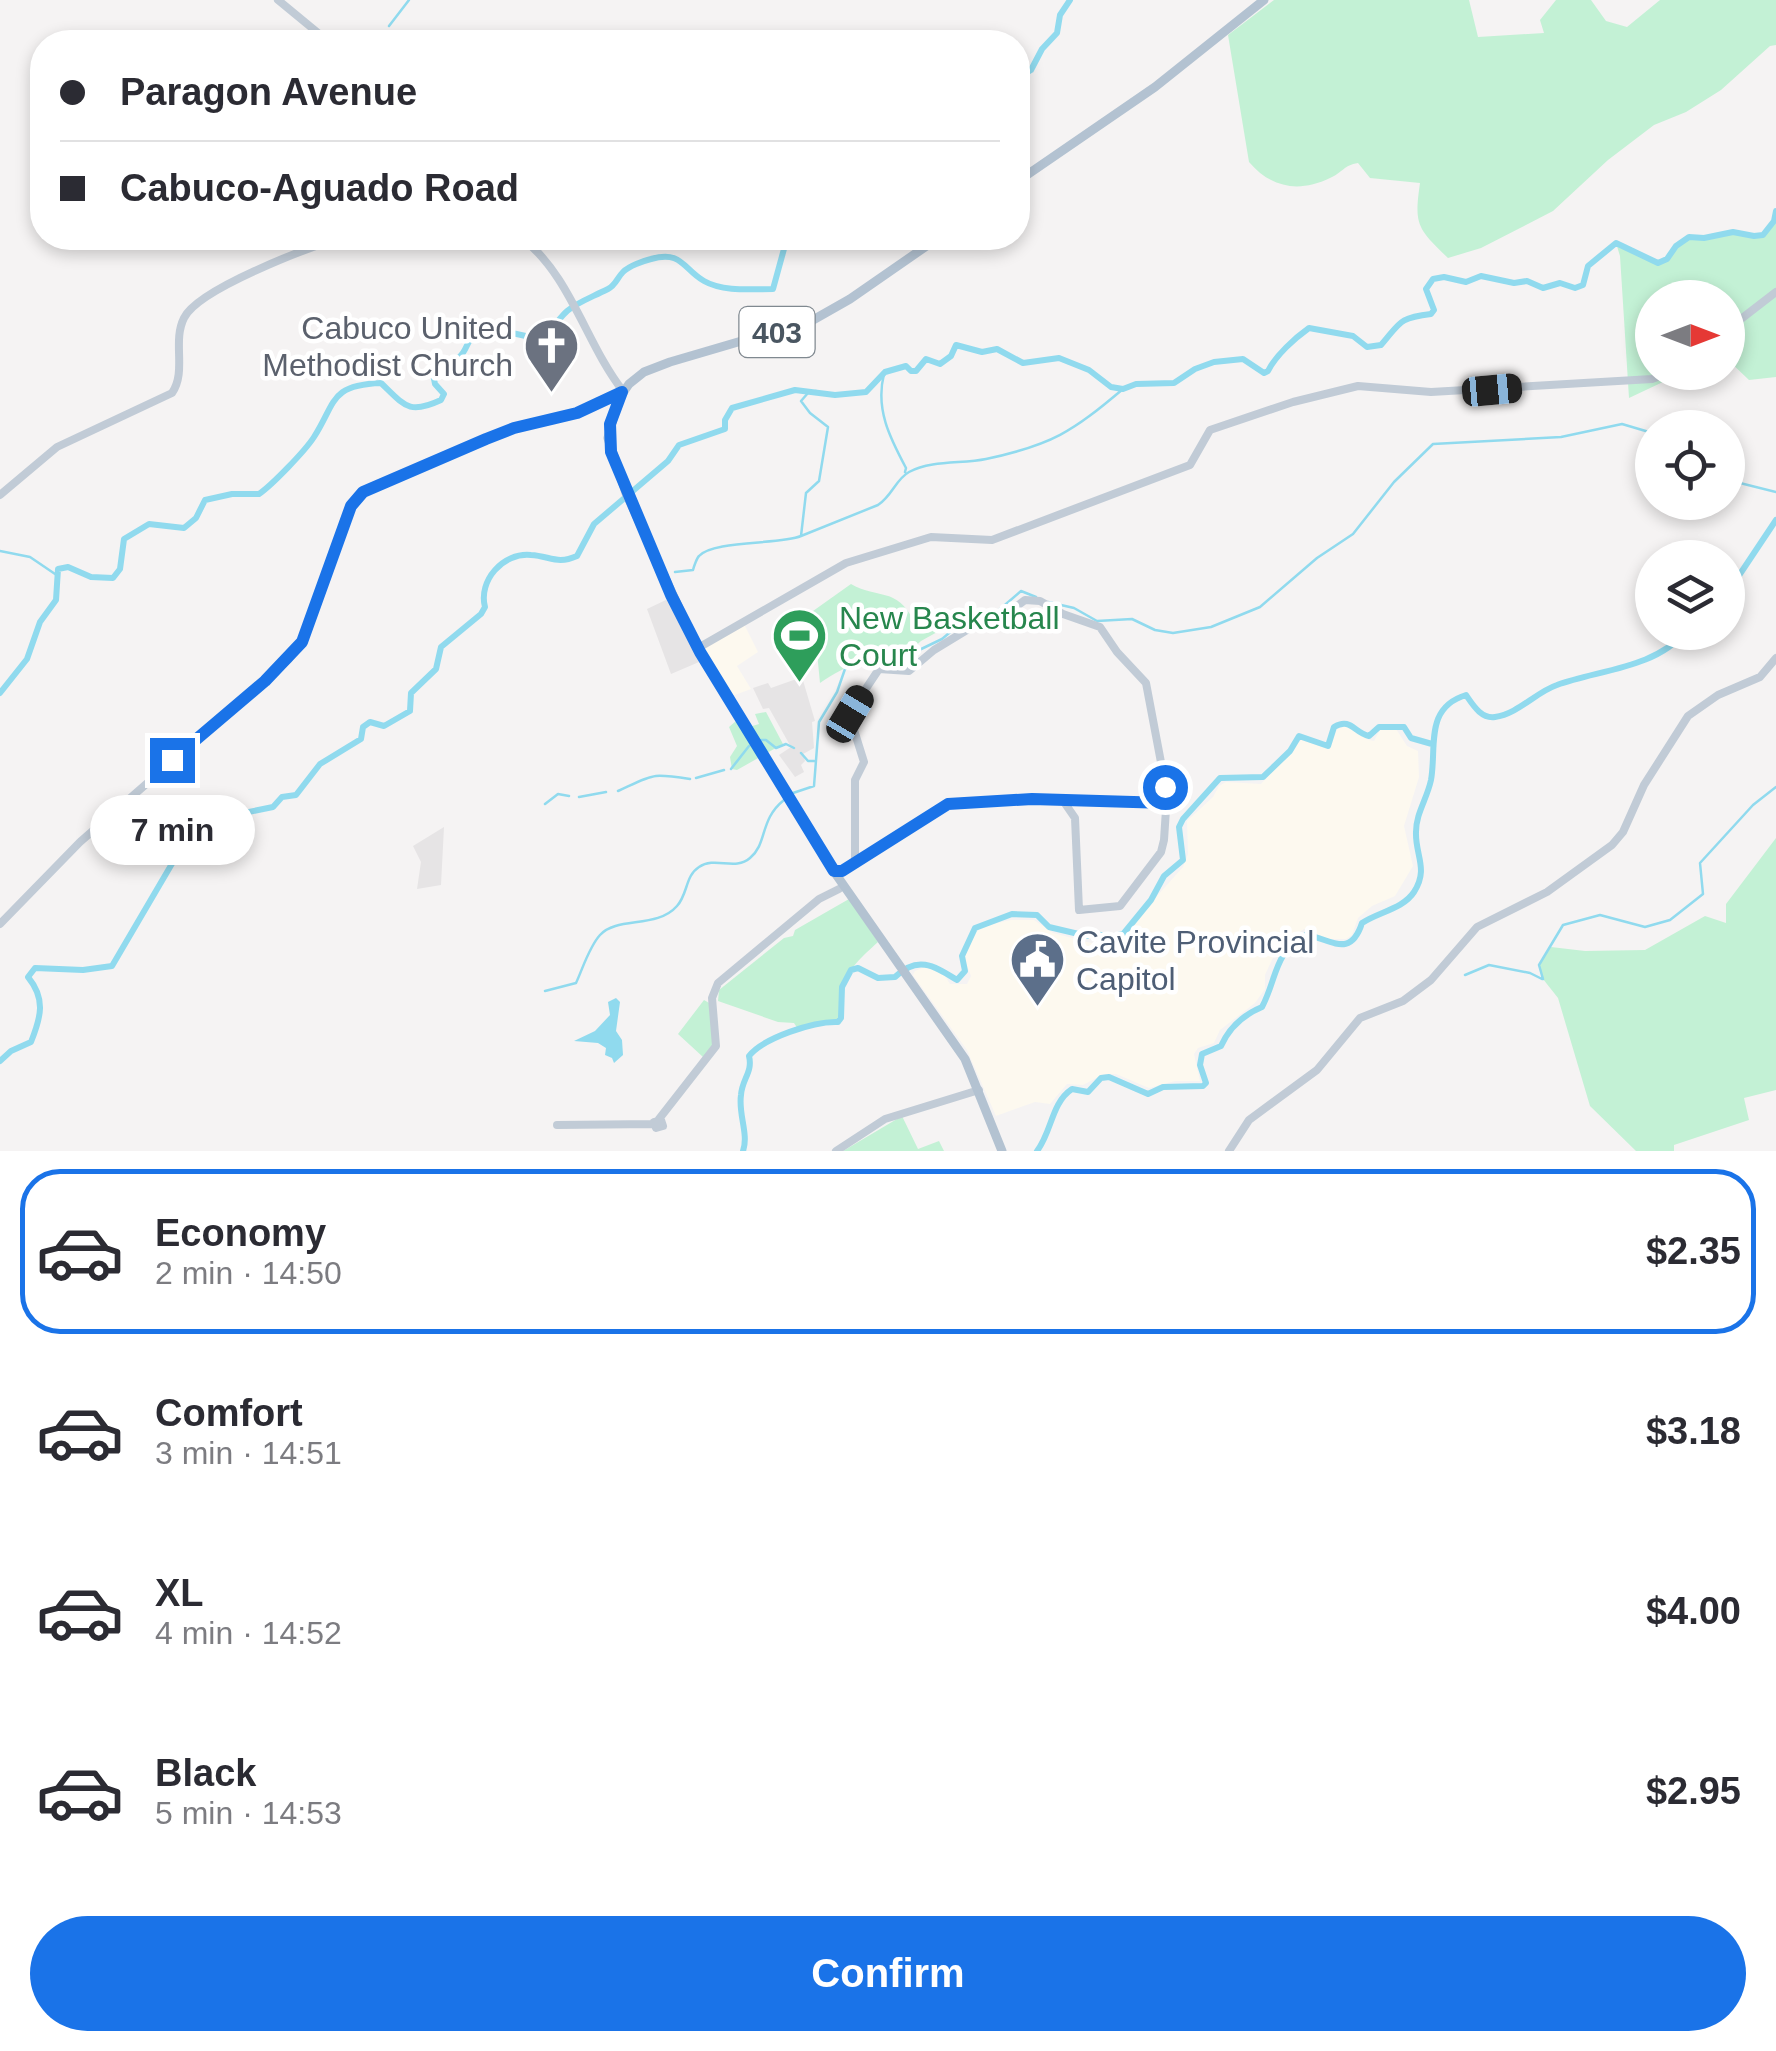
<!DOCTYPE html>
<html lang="en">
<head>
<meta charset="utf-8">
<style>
	body { margin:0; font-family:Arial,sans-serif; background:#f7f7f7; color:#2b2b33; height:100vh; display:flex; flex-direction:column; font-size:38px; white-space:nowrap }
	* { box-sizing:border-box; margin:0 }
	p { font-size:32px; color:#7c7c81 }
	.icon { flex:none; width:55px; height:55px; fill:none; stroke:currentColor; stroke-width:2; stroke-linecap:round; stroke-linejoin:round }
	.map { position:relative; height:1151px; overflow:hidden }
	.details { display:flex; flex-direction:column; background:#fff; flex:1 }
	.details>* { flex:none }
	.hud { position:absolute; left:30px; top:30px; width:1000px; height:220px; border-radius:40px; box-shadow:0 5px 15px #0003; display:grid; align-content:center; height:220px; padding:0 30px; background:#fff }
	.needle { width:65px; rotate:90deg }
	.fabs { position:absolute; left:1635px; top:280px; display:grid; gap:20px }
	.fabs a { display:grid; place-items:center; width:110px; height:110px; border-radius:50%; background:#fff; box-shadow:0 5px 15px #0003; font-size:50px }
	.end { position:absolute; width:45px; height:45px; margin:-22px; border:12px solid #1a73e8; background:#fff; box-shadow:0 0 0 5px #fff }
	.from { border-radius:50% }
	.bubble { position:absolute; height:70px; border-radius:35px; background:#fff; box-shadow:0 5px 15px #0003; font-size:32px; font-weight:700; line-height:70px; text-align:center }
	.car { position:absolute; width:30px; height:60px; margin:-30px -15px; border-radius:12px; box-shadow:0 0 8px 2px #0007; background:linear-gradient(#222 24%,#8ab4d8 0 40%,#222 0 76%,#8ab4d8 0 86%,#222 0) }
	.hud b { display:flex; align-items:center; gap:35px; height:95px; font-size:38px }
	.hud b+b { border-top:2px solid #e1e1e2 }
	.hud i { width:25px; height:25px; background:#2b2b33 }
	ul { padding:18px 0 0; list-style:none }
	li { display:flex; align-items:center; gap:30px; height:165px; margin:0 20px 15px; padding:0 10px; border:5px solid transparent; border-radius:40px }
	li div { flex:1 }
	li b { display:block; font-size:38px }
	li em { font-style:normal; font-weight:700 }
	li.on { border-color:#1a73e8 }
	li>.icon { width:90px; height:90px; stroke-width:1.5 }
	.button { display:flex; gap:20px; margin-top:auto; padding:20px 30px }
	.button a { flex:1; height:115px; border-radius:60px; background:#1a73e8; color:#fff; font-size:40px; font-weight:700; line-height:115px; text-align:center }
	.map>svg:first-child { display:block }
	.commercial { fill:#fdf9ef }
	.education { fill:#e6e4e5 }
	.green { fill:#c3f1d5 }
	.water { fill:#90daee }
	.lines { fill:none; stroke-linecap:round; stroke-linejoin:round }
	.stream { stroke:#90daee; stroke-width:2.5 }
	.river { stroke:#90daee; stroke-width:6 }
	.secondary { stroke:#c1cbd6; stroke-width:8 }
	.primary { stroke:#b3c2d1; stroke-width:9 }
	.route { stroke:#1a73e8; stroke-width:12 }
	.labels { text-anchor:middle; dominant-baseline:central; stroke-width:9; stroke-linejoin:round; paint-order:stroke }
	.shield { fill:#fff; stroke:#808990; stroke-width:2.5 }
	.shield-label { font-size:30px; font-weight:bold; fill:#4a5661 }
	.worship-label { font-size:32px; fill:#5b616d; stroke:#fff; text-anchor:end }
	.leisure-label { font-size:32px; fill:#27864d; stroke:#fff; text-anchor:start }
	.service-label { font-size:32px; fill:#4e5e75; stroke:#fff; text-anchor:start }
</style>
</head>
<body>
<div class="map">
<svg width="1776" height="1151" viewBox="0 0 1776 1151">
	<rect width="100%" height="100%" fill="#f5f3f3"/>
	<!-- commercial -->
	<path class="commercial" d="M 744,624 L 758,652 L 737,666 L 751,689 L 732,696 L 704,649 Z
		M 1346,726 L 1369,740 L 1374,741 L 1380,730 L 1389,727 L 1396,729 L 1407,746 L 1418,751 L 1419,777 L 1404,826 L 1413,866 L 1395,896 L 1372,906 L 1358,918 L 1352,935 L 1346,939 L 1329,939 L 1304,929 L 1277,949 L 1265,975 L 1265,989 L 1255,1003 L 1220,1030 L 1214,1043 L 1198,1048 L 1194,1054 L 1200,1081 L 1175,1081 L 1149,1088 L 1116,1074 L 1104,1074 L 1083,1085 L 1067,1084 L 1050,1104 L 1035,1102 L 996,1116 L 967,1050 L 913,975 L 915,971 L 927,966 L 945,976 L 950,984 L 967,984 L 971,976 L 964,958 L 973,934 L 984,926 L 1011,920 L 1034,920 L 1053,933 L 1091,943 L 1115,943 L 1183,867 L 1188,854 L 1187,821 L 1213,797 L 1219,786 L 1226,782 L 1261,784 L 1301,740 L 1330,749 L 1337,729 Z"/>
	<!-- education -->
	<path class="education" d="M 668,599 L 699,662 L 671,674 L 647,609 Z
		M 802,677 L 815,721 L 812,722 L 814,748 L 803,754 L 805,761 L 801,765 L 804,772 L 795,777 L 779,755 L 791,747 L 769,708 L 763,709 L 753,688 L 768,683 L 771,688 Z
		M 444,827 L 441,885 L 417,889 L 421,862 L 413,846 Z"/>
	<!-- green -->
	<path class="green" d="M 1274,0 L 1469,0 L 1478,37 L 1544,33 L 1540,20 L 1556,0 L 1591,0 L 1606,21 L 1627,27 L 1660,0 L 1776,0 L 1776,45 L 1770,46 L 1721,90 L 1686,112 L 1654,125 L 1608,160 L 1553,211 L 1481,248 L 1448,258 C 1417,228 1414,225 1420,183 L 1370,178 L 1358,163 C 1344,165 1342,173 1330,178 C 1299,193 1271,188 1249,162 L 1228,35 Z
		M 1776,211 L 1776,377 L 1749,380 L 1728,360 L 1728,298 L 1652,298 L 1652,372 L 1682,373 L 1629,398 L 1620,256 L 1616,243 L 1658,263 L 1667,259 L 1684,238 L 1689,237 L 1704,238 L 1733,232 L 1762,235 L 1774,221 Z
		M 851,584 C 879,600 896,586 914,621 L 936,626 L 939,631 L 921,641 L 907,654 C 873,657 848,663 820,683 L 813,611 Z
		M 766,712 L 783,744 L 737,770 L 732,769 L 730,757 L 737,746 L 729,727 L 736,721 L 749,727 L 759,724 L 755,714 Z
		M 1776,838 L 1776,1090 L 1744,1098 L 1749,1120 L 1674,1145 L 1674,1151 L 1636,1151 L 1590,1106 L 1558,998 L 1543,979 L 1539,965 L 1551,947 L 1585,951 L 1645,950 L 1705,916 L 1726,923 L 1726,904 Z
		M 849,899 L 878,942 C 844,973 845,974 841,1018 L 838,1022 L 821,1021 L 798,1029 L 794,1023 L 778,1022 L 718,1001 L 719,990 L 784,938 L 793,936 L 795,930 Z
		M 704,1000 L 711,1004 L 713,1046 L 703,1057 L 678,1034 Z
		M 902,1116 L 918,1149 L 939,1141 L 944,1151 L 843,1151 Z"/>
	<!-- water -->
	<path class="water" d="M 616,998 L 620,1002 L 616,1031 L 622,1040 L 623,1055 L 614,1063 L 612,1058 L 605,1055 L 606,1048 L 598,1043 L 574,1041 L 595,1031 L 610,1015 L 608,1002 Z"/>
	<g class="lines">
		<!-- stream -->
		<path class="stream" d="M 389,26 L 409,0
			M 884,374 C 875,409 890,438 906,468 L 905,472
			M 1728,480 L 1776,492
			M 801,536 L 878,505 C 892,496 896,479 909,472 C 932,460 962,464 986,459 C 1052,445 1072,432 1123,389
			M 0,551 L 30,557 L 58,576
			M 675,572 L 693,570 C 694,566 697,558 699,556 C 713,540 779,545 801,536 L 806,493 L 819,481 L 828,427 L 810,413 L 801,401 L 808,393 L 816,391
			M 1048,602 L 1074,608 L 1097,621 L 1132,619 L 1155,630 L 1173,633 L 1211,627 L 1260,607 L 1317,558 L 1353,534 L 1394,482 L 1433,444 L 1561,437 L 1622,424 L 1649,432 L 1652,437
			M 761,740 L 766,740 L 776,748 L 786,744 L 794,748
			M 801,753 L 808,761 L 814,761
			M 731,769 L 749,746
			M 696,778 L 724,770
			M 618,791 C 655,774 651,773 690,779
			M 793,793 L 814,786 L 819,722 L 837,692 L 845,669 L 888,658 L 907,662 L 915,652 L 942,639 L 973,613 L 999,610 L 1021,591 L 1036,597
			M 579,797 L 606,792
			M 545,804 L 558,794 L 569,796
			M 1465,975 L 1489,965 L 1530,973 L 1542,979
			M 1543,979 L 1539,965 L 1563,925 L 1600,915 L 1645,927 L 1670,920 L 1703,894 L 1700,863 L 1753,805 L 1776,787
			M 545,991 L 576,983 C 583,968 589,947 600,935 C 617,916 657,929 677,906 C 688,894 685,876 699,867 C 715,856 735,871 750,858 C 768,843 759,820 784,800"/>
		<!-- river -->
		<path class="river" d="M 1018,78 L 1031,70 L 1042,49 L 1057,33 L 1060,15 L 1070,0
			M 1728,592 L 1776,520
			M 0,693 L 27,659 L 40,622 L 56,600 L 58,569 L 68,567 L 91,577 L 113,578 L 120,569 L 124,539 L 149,524 L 184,528 L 196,518 L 205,500 L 232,494 L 259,494 C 272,485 305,451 314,437 C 336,403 329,385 381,383 C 405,406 409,415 441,400 L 444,394 L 435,384 L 432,369 L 438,362 C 472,362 460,345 480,326 L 544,340 C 569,304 569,308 608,289 C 616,285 617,278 623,272 C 629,266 643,261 651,259 C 682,250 683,269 704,281 C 723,292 752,289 773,289 L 787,238
			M 0,1061 L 11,1051 L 31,1042 C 41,1017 46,999 28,977 L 35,968 L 83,970 L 112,966 L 180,850 L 206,831 L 222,829 L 229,816 L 273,807 L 282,797 L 296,795 L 320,764 L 361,739 L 363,727 L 370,722 L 384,726 L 410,711 L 411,693 L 436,669 L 441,647 L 481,614 L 485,607 C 478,581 503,552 531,555 C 550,556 557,565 577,556 L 594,524 L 668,461 L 679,445 L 725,429 L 725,420 L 732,408 L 795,390 L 835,395 L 866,392 L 885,372 L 906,366 L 911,371 L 916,371 L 926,359 L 940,364 L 951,356 L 956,345 L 982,352 L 997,349 L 1023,363 L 1059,358 L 1089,370 L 1111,387 L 1123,389 L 1136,384 L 1174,383 L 1195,369 L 1214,362 L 1243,359 L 1264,373 L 1268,371 C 1276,355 1295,338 1309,328 L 1353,336 L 1367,347 L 1381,345 C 1401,322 1398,318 1431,314 L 1434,310 L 1426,289 L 1433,279 L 1444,277 L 1466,282 L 1481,276 L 1514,283 L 1527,281 L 1543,288 L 1560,283 L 1575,288 L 1583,285 L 1588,266 L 1616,243 L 1658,263 L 1667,259 L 1676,246 L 1689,237 L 1704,238 L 1733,232 L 1754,236 L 1763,235 L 1774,221 L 1776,211
			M 743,1151 C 749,1134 738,1114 741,1095 C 742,1079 753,1072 749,1056 C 763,1038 814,1021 838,1022 L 841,1018 L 842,987 L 851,970 L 858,968 L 878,978 L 895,977 C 918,955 934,966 957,980 L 965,971 L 962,956 L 975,928 L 1012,914 L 1037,915 L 1049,927 L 1087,936 L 1090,933 L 1111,937 L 1124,933 L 1151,900 L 1164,876 L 1183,860 L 1179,827 L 1183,819 L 1220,778 L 1263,777 L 1290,751 L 1299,736 L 1328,746 L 1334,727 C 1351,717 1354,733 1369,736 L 1379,727 L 1404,727 L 1411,738 L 1432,744
			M 1037,1151 C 1052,1132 1051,1103 1072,1089 L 1088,1092 L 1101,1078 L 1109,1077 L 1148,1094 L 1163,1087 L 1203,1086 L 1206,1083 L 1200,1065 L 1202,1054 L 1221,1046 C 1229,1028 1243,1015 1262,1007 C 1277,979 1274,951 1306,935 C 1330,938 1350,960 1362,923 C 1378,912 1403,909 1414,892 C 1429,869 1415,855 1416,832 C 1416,813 1427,799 1431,780 C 1437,747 1424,708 1466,695 C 1473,705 1481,719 1495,717 C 1518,714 1536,692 1557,685 C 1598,670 1656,668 1685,632"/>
		<!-- secondary -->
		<path class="secondary" d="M 278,0 L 329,42
			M 522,238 C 571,276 586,344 623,391
			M 1728,329 L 1776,292
			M 0,495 L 57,447 L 172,393 C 187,371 172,342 184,318 C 198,289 307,248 340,238
			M 698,648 L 846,563 L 931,537 L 992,540 L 1190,465 L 1210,430 L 1293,402 L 1358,386 L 1431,392 L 1652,379 L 1671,372
			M 855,862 L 855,780 L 864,762 L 849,714 L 879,669 L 909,671 L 934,650 L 980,622 L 1005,615 L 1025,600 L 1040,601 L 1063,614 L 1100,627 L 1117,652 L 1146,683 L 1167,794 L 1164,840 L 1161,852 L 1120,906 L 1079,910 L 1075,818 L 1064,802
			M 842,871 L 948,804 L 1032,799 L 1167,803
			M 0,924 L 80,842 L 288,660 L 302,642 L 351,506 L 363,493 L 486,439 L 514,428 L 569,415 L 622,393
			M 659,1119 L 716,1046 L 712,998 L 718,983 L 819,899 L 839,889
			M 661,1120 L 663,1126 L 656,1128 L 654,1122 Z
			M 557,1125 L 654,1124
			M 836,1151 L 885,1119 L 979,1090
			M 1229,1151 L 1249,1120 L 1317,1070 L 1360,1018 L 1403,1001 L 1431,980 L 1477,927 L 1547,892 L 1612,845 L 1623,832 L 1644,785 L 1688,716 L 1718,695 L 1760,677 L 1776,658"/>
		<!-- primary -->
		<path class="primary" d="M 1018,181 L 1155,87 L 1264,0
			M 938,238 L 850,299 L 813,320 L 670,362 L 644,372 L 629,384 L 618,400 L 608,438 L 626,493 L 695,643 L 835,873 L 965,1059 L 1002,1151"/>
	</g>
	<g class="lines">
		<!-- route -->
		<path class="route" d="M 172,760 L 265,681 L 302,642 L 351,506 L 363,492 L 486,439 L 514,428 L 577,413 L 622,392 L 610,424 L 611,452 L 671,595 L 700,652 L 834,871 L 842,871 L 948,804 L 1032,799 L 1167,803 L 1165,787"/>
	</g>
	<!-- icons -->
	<defs>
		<symbol id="church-pin" viewBox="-11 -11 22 30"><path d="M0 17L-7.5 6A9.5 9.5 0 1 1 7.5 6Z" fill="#6b7280" stroke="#fff"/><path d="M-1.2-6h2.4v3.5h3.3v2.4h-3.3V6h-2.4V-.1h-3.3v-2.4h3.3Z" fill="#fff"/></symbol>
		<symbol id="stadium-pin" viewBox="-11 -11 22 30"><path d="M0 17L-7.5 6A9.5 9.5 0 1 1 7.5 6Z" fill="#2e9e5b" stroke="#fff"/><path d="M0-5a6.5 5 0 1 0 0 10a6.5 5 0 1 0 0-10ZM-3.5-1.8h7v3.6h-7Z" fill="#fff"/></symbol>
		<symbol id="civic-pin" viewBox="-11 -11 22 30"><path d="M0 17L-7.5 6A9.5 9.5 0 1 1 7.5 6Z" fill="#5c6f8a" stroke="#fff"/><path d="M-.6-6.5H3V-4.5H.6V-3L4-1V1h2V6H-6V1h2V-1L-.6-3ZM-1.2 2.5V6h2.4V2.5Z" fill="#fff"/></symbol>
	</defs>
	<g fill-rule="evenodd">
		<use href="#church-pin" x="520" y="314" width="63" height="86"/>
		<use href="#stadium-pin" x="768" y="604" width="63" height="86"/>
		<use href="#civic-pin" x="1006" y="928" width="63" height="86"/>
	</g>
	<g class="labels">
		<!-- shield labels -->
		<rect class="shield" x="739.5" y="307" width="75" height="50" rx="8"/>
		<g class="shield-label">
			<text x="777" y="332">403</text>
		</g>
		<!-- worship labels -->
		<g class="worship-label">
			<text x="513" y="328">Cabuco United<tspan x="513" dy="37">Methodist Church</tspan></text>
		</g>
		<!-- leisure labels -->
		<g class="leisure-label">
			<text x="839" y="618">New Basketball<tspan x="839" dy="37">Court</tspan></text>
		</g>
		<!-- service labels -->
		<g class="service-label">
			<text x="1076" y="942">Cavite Provincial<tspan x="1076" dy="37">Capitol</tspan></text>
		</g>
	</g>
</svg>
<div class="fabs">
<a><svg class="needle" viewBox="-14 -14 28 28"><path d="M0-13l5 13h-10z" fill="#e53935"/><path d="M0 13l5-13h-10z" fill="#7c7c81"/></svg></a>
<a><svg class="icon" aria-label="locate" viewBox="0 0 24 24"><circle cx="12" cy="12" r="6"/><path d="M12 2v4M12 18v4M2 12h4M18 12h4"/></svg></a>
<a><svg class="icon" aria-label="layers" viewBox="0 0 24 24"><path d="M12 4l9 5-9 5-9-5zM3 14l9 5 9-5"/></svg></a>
</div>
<i class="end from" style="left:1165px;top:787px"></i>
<i class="end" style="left:172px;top:760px"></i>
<div class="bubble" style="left:90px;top:795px;width:165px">7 min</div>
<i class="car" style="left:1492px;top:390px;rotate:85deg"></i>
<i class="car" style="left:850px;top:714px;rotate:31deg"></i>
<div class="hud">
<b><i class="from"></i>Paragon Avenue</b>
<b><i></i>Cabuco-Aguado Road</b>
</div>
</div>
<section class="details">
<ul>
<li class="on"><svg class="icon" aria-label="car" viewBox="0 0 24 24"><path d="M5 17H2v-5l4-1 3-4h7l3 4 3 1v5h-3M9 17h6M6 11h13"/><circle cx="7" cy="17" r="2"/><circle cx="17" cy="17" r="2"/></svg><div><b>Economy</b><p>2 min · 14:50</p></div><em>$2.35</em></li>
<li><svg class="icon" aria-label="car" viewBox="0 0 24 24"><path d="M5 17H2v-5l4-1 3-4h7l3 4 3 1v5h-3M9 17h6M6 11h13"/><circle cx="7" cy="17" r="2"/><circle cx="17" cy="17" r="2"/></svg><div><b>Comfort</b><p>3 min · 14:51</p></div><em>$3.18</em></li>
<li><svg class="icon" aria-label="car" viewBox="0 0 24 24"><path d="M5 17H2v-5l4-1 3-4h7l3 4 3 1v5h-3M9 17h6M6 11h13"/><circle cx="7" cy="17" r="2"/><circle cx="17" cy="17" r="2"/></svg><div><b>XL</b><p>4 min · 14:52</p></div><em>$4.00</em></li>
<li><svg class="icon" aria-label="car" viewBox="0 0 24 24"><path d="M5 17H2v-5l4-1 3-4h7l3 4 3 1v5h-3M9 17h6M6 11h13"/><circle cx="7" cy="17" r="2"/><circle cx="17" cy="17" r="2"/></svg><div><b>Black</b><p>5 min · 14:53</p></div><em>$2.95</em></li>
</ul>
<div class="button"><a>Confirm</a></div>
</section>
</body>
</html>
